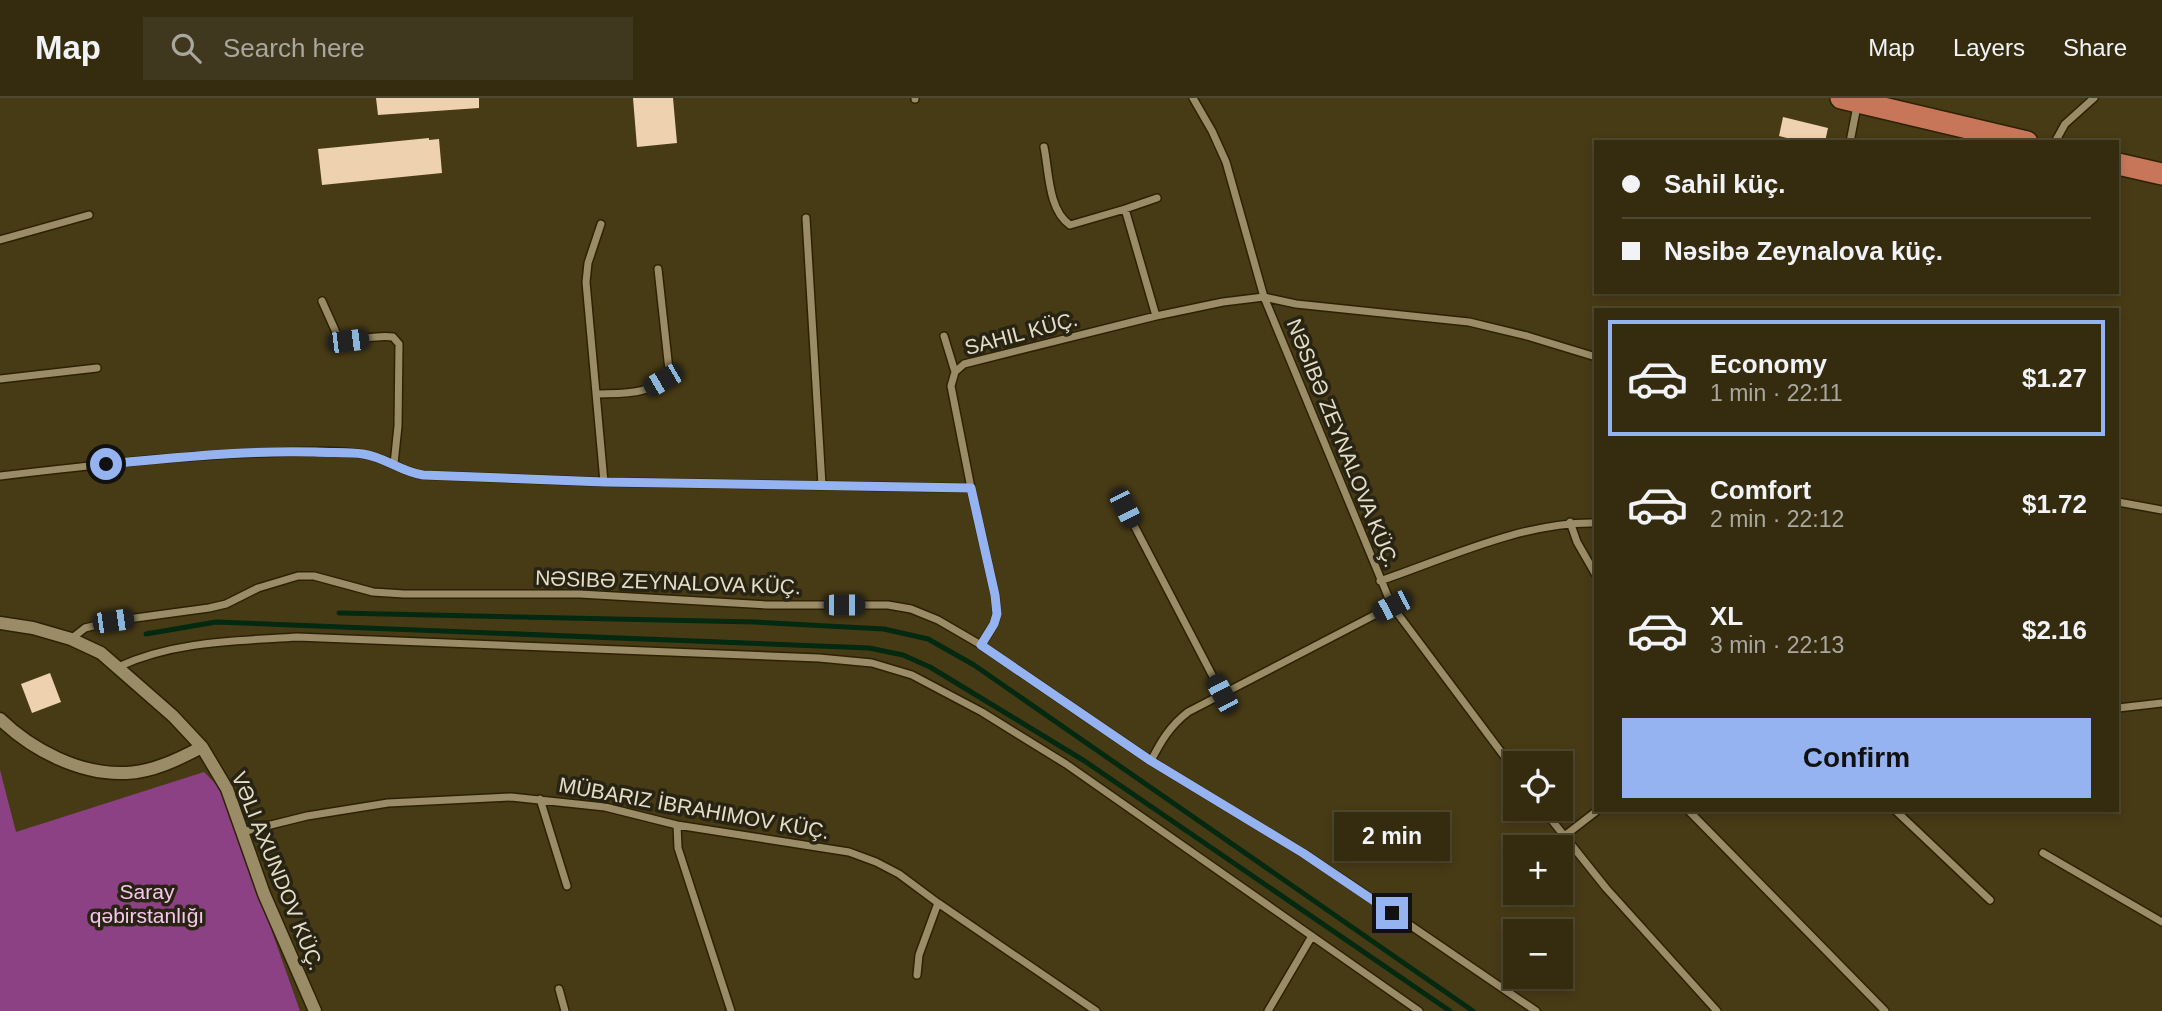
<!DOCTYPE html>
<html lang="en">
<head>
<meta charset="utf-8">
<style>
	body { margin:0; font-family:Helvetica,sans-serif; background:#40381e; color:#f1f3f6; height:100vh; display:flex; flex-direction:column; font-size:26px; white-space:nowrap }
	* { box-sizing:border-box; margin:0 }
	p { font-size:23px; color:#aaa79f }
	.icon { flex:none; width:38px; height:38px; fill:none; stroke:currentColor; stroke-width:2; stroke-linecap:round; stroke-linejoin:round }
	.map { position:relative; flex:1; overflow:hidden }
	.panel { position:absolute; left:1594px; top:210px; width:525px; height:504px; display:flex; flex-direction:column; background:#352c10; border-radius:0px; box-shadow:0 4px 10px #0003,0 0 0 2px #4f4830 }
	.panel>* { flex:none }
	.banner { position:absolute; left:1594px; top:42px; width:525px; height:154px; border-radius:0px; box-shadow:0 4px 10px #0003,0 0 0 2px #4f4830; display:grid; align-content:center; height:154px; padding:0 28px; background:#352c10 }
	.buttons { position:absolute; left:1503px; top:653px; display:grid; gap:14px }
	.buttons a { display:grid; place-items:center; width:70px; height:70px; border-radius:0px; background:#352c10; box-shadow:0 4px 10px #0003,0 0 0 2px #4f4830; font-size:35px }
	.end { position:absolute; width:32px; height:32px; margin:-16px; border:9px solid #95b2f1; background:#111; box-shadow:0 0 0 4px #111 }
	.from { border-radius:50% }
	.bubble { position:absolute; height:49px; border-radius:0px; background:#352c10; box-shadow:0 4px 10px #0003,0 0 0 2px #4f4830; font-size:23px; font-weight:700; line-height:49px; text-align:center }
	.car { position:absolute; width:21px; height:42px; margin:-21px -10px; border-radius:9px; box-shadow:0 0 5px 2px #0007; background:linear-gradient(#222 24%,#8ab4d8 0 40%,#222 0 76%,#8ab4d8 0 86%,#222 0) }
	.banner b { display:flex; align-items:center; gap:24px; height:66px; font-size:26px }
	.banner b+b { border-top:2px solid #4f4830 }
	.banner i { width:18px; height:18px; background:#f1f3f6 }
	ul { padding:12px 0 0; list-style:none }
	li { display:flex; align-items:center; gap:21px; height:116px; margin:0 14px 10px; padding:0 14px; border:4px solid transparent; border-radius:0px }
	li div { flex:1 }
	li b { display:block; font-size:26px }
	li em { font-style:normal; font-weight:700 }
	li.current { border-color:#95b2f1 }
	li>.icon { width:63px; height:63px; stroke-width:1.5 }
	.button { display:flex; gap:14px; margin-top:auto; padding:14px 28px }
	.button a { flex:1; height:80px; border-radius:0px; background:#95b2f1; color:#111; font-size:28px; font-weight:700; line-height:80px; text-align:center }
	header { display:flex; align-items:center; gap:42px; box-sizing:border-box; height:98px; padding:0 35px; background:#352c10; border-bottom:2px solid #4f4830 }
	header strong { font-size:33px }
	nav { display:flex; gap:38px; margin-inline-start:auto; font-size:24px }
	.search { width:490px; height:63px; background:#40381e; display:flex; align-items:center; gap:18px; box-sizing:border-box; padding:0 24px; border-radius:0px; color:#aaa79f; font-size:26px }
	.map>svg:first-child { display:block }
	.green { fill:#8c4184 }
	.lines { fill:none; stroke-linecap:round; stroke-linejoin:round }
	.stream { stroke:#032911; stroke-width:5 }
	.building { fill:#eed1af }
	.minor-casing { stroke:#2d2200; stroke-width:10 }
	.tertiary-casing { stroke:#2d2200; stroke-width:15 }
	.primary-casing { stroke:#2d2200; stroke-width:24 }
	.minor { stroke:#998c66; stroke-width:7 }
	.tertiary { stroke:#998c66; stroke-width:12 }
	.primary { stroke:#c7765a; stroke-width:21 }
	.route { stroke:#95b2f1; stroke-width:9 }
	.labels { text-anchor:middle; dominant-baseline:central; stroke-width:7; stroke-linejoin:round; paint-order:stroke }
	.street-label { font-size:21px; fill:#e4dec9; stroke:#282313 }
	.park-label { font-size:21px; fill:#f6c7ef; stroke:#282313 }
</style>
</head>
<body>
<header>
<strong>Map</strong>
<div class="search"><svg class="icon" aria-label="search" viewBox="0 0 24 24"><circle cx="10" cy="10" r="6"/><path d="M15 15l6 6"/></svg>Search here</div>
<nav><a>Map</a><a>Layers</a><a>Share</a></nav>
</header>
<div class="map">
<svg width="2162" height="913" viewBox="0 0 2162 913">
	<rect width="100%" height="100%" fill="#473b16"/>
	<!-- green -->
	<path class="green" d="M 0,672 L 16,734 L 204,674 L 222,692 L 300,913 L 0,913 Z"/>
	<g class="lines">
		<!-- stream -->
		<path class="stream" d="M 339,515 L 755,524 L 884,531 L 928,541 L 974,567 L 1473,913
			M 146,536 L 216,524 L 869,550 L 903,557 L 930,569 L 1083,662 L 1450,913"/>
	</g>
	<!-- building -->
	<path class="building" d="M 376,0 L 479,0 L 479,10 L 378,17 Z
		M 633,0 L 673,0 L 677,45 L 637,49 Z
		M 1783,19 L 1828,30 L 1825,44 L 1803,44 L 1779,38 Z
		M 429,40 L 429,42 L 439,41 L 442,75 L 322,87 L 318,51 Z
		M 50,575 L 61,604 L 32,615 L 21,586 Z"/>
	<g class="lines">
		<defs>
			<path id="minor" d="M 915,0 L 915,1
				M 1193,0 L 1212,33 L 1226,64 L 1264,199 L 1392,508 L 1516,674
				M 1850,44 L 1857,8
				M 2055,44 L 2065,26 L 2094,0
				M 1044,49 C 1049,73 1048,112 1070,127 L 1125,111 L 1156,218
				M 1125,111 L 1157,100
				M 806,120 L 822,387
				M 601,126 L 588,165 L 586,184 L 604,384
				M 0,142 L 89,117
				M 322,203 L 339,241 C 357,244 375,236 393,239 L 399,246 L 398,328 L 394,366
				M 944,238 L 955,274
				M 0,281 L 97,270
				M 597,296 C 623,295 655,298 669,272 L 658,171
				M 0,378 C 85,368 171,358 256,355 C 291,354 329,351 363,356 C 385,359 401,374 423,377 L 604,384 L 971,390 L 951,288 L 955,274 L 964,266 L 1156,218 L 1223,204 L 1264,199 L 1296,206 L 1469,224 L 1527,238 L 1596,259
				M 971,390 L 995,497 L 997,516 L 994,526 L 981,547
				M 2118,404 L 2162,412
				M 1125,410 L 1222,596
				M 1570,424 L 1577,444 L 1596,477
				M 1380,483 C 1447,460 1525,423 1596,425
				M 71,541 L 85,530 L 113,523 L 209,510 L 226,506 L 258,490 L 298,478 L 314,478 L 373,494 L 404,496 L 580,496 L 767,507 L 888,507 L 911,511 L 938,522 L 981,547 L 1151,663 L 1303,755 L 1360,793 L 1536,913
				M 118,569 C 174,543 236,543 297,539 L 819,560 L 872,565 L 912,577 L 982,614 L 1066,666 L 1419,913
				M 2118,610 L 2162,605
				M 1151,663 C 1161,643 1170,628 1188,614 L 1392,508
				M 540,701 L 567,788
				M 1542,710 L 1606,790 L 1717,913
				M 1688,712 L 1885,913
				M 1895,712 L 1990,802
				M 677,727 L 678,750 L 731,913
				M 242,734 L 307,718 L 388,705 L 511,699 L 605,709 L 677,727 L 849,754 L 876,764 L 899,776 L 938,805 L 1096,913
				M 1563,739 L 1598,712
				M 2043,755 L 2162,824
				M 917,877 L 919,857 L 938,805
				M 559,891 L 565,913
				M 1268,913 L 1312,838"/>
			<path id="tertiary" d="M 0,525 L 33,530 L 71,541 L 101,555 L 173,618 L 202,649 L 227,691 L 264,796 L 315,913
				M 0,621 C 32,652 80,677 126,675 C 153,674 179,661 202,649"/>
			<path id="primary" d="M 1841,0 L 2027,44
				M 2118,66 L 2162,76"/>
		</defs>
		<!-- minor casing -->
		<use href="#minor" class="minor-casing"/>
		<!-- tertiary casing -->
		<use href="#tertiary" class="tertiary-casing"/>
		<!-- primary casing -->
		<use href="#primary" class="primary-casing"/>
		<!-- minor -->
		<use href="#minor" class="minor"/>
		<!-- tertiary -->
		<use href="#tertiary" class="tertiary"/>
		<!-- primary -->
		<use href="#primary" class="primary"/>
	</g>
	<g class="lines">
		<!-- route -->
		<path class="route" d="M 106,366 C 176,360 245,352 315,354 C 331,355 348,354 363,356 C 385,359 401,374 423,377 L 604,384 L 971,390 L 995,497 L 997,516 L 994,526 L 981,547 L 1151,663 L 1303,755 L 1392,815"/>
	</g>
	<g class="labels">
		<!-- street labels -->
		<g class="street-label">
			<text transform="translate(1021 235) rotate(-15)">SAHIL KÜÇ.</text>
			<text transform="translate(1343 345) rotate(68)">NƏSIBƏ ZEYNALOVA KÜÇ.</text>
			<text transform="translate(668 484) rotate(2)">NƏSIBƏ ZEYNALOVA KÜÇ.</text>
			<text transform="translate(694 710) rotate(10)">MÜBARIZ İBRAHIMOV KÜÇ.</text>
			<text transform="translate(278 773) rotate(68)">VƏLI AXUNDOV KÜÇ.</text>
		</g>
		<!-- park labels -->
		<g class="park-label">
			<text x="147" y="793">Saray<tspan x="147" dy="24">qəbirstanlığı</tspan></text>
		</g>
	</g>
</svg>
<div class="buttons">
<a><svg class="icon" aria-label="locate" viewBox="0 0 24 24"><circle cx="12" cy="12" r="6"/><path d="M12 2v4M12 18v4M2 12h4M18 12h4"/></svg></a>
<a>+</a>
<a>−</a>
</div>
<i class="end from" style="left:106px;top:366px"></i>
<i class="end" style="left:1392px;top:815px"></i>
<div class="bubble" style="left:1334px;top:714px;width:116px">2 min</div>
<i class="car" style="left:348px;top:243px;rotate:83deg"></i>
<i class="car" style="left:663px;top:282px;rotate:240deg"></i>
<i class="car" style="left:1125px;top:410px;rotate:153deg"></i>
<i class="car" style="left:844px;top:507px;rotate:90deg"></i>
<i class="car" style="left:1392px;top:508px;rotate:243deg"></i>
<i class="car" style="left:113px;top:523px;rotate:82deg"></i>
<i class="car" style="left:1222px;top:596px;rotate:332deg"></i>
<div class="banner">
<b><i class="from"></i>Sahil küç.</b>
<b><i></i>Nəsibə Zeynalova küç.</b>
</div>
<section class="panel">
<ul>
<li class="current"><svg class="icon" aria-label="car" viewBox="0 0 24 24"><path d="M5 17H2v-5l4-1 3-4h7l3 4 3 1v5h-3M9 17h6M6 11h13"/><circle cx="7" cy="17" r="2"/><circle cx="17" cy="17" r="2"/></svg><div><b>Economy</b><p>1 min · 22:11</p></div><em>$1.27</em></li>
<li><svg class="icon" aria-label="car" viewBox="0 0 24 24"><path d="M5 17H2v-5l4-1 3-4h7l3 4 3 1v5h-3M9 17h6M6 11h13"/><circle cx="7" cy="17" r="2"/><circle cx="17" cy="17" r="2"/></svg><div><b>Comfort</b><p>2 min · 22:12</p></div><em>$1.72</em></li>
<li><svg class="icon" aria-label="car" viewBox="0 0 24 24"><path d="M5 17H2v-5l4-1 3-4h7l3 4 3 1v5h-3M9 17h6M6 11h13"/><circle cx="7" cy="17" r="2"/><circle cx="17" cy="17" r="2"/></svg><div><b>XL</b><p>3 min · 22:13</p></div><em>$2.16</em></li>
</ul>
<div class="button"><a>Confirm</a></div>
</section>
</div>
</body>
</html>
